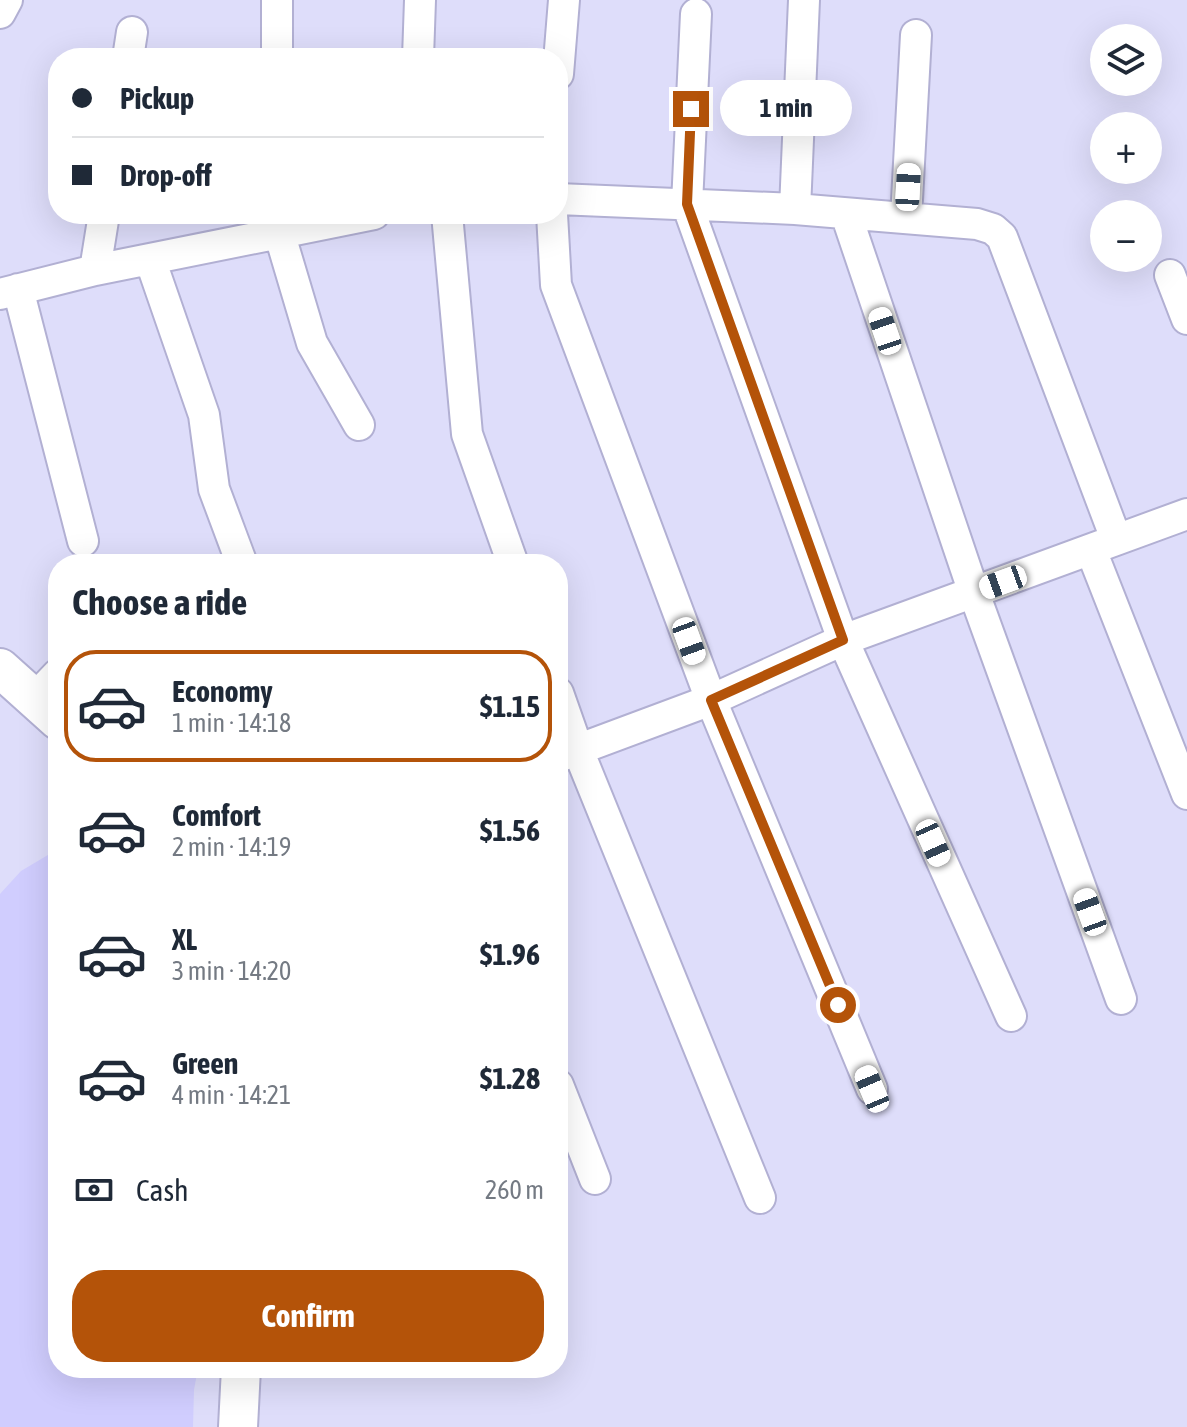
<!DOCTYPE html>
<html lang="en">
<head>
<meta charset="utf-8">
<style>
	body { margin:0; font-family:"Asap Condensed",sans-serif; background:#f6f6f7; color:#1f2937; height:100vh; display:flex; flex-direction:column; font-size:30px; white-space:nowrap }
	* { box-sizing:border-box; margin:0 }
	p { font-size:26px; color:#747a83 }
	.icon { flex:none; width:44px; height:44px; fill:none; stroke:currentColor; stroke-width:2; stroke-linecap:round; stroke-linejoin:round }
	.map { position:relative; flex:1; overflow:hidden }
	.side { position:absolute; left:48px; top:554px; width:520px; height:824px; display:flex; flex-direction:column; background:#fff; border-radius:32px; box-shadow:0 8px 32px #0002 }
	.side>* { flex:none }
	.banner { position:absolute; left:48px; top:48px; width:520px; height:176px; border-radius:32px; box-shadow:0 8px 32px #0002; display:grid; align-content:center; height:176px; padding:0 24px; background:#fff }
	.buttons { position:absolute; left:1090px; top:24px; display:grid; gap:16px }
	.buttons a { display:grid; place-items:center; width:72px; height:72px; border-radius:50%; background:#fff; box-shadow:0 8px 32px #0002; font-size:40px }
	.end { position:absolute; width:36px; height:36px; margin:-18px; border:10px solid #b45309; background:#fff; box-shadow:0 0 0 4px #fff }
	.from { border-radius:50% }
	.bubble { position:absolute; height:56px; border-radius:28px; background:#fff; box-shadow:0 8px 32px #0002; font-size:26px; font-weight:700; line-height:56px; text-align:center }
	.car { position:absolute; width:24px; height:48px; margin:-24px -12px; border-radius:10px; box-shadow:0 0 6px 2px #0007; background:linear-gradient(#fff 24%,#345 0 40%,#fff 0 76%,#345 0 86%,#fff 0) }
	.banner b { display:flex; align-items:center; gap:28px; height:76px; font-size:30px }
	.banner b+b { border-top:2px solid #e0e1e3 }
	.banner i { width:20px; height:20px; background:#1f2937 }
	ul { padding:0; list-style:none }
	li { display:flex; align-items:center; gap:24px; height:112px; margin:0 16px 12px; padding:0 8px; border:4px solid transparent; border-radius:32px }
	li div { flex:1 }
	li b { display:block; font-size:30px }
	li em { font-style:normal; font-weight:700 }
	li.on { border-color:#b45309 }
	li>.icon { width:72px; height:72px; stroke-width:1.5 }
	h2 { padding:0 24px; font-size:36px; line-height:96px }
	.pay { display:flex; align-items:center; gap:20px; height:88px; padding:0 24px; font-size:30px }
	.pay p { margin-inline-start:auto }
	.cta { display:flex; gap:16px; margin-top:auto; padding:16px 24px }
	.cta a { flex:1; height:92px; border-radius:32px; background:#b45309; color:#fff; font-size:32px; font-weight:700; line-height:92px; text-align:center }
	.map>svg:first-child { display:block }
	.green { fill:#d0cdfe }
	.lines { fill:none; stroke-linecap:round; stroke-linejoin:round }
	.minor-casing { stroke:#b2b0d3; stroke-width:34 }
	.tertiary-casing { stroke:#b2b0d3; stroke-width:42 }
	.minor { stroke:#fff; stroke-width:30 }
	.tertiary { stroke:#fff; stroke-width:38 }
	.route { stroke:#b45309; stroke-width:10 }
</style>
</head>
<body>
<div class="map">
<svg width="1187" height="1427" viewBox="0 0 1187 1427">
	<rect width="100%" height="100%" fill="#deddfa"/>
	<!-- green -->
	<path class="green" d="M 58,849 L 58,1368 L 198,1368 L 194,1390 L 193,1427 L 0,1427 L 0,894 L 21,871 Z"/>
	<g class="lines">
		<defs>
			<path id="minor" d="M 277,0 L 277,58
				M 0,13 L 7,0
				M 696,14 L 687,204 L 843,640 L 1011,1016
				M 128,58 L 132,32
				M 418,58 L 420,0
				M 558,74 L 564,0
				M 558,199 L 795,209 L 977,224 L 993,229 L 1002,237 L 1116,539
				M 795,209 L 804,0
				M 279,214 L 279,232 L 312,343 L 359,425
				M 447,214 L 467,434 L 513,564
				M 552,214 L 556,285 L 711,700 L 872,1089
				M 846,214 L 974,593 L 1121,999
				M 906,218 L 916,35
				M 150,259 L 204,415 L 214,489 L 242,564
				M 95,270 L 104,214
				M 1170,275 L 1187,319
				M 18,289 L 83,541
				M 0,294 L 95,270 L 374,214
				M 1091,550 L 1187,794
				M 558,693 L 578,750 L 760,1198
				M 35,698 L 58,674
				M 558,757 L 711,700 L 843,640 L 1187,514
				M 558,1085 L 595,1179"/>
			<path id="tertiary" d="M 0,668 L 58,720
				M 238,1427 L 241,1368"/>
		</defs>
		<!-- minor casing -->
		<use href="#minor" class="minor-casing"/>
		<!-- tertiary casing -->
		<use href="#tertiary" class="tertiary-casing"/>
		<!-- minor -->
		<use href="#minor" class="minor"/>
		<!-- tertiary -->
		<use href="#tertiary" class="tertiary"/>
	</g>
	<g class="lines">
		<!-- route -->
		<path class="route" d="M 691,109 L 687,204 L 843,640 L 711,700 L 838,1005"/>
	</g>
</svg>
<div class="buttons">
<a><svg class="icon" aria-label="layers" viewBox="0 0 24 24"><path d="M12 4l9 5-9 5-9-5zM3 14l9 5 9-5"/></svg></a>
<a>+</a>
<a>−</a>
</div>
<i class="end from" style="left:838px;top:1005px"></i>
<i class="end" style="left:691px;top:109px"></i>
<div class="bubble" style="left:720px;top:80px;width:132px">1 min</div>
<i class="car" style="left:908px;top:187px;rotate:3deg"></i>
<i class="car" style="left:885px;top:331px;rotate:341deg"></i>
<i class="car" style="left:1003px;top:582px;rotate:250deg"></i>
<i class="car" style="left:689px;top:641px;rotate:160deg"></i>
<i class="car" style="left:933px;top:843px;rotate:156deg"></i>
<i class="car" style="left:1090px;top:912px;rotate:340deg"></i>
<i class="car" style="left:872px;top:1089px;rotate:337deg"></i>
<div class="banner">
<b><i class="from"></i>Pickup</b>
<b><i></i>Drop-off</b>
</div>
<section class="side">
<h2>Choose a ride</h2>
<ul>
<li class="on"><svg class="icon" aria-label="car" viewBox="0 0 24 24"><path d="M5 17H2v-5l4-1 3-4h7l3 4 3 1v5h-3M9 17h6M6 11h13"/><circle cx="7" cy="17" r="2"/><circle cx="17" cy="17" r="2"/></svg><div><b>Economy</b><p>1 min · 14:18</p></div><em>$1.15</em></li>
<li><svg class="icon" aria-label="car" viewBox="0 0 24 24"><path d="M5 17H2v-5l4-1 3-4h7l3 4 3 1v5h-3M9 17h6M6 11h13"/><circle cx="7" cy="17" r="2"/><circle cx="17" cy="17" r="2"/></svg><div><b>Comfort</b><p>2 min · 14:19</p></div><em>$1.56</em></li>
<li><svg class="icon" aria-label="car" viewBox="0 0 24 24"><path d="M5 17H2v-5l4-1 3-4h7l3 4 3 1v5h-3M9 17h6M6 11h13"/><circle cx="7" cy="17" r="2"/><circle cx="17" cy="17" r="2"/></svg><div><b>XL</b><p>3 min · 14:20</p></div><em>$1.96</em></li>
<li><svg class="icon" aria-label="car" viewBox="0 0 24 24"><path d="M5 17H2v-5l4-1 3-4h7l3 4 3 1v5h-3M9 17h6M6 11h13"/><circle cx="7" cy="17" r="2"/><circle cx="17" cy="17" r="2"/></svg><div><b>Green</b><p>4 min · 14:21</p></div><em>$1.28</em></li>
</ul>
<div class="pay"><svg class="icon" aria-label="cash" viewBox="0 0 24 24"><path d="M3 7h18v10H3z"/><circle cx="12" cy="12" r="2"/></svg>Cash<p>260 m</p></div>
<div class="cta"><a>Confirm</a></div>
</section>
</div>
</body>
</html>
